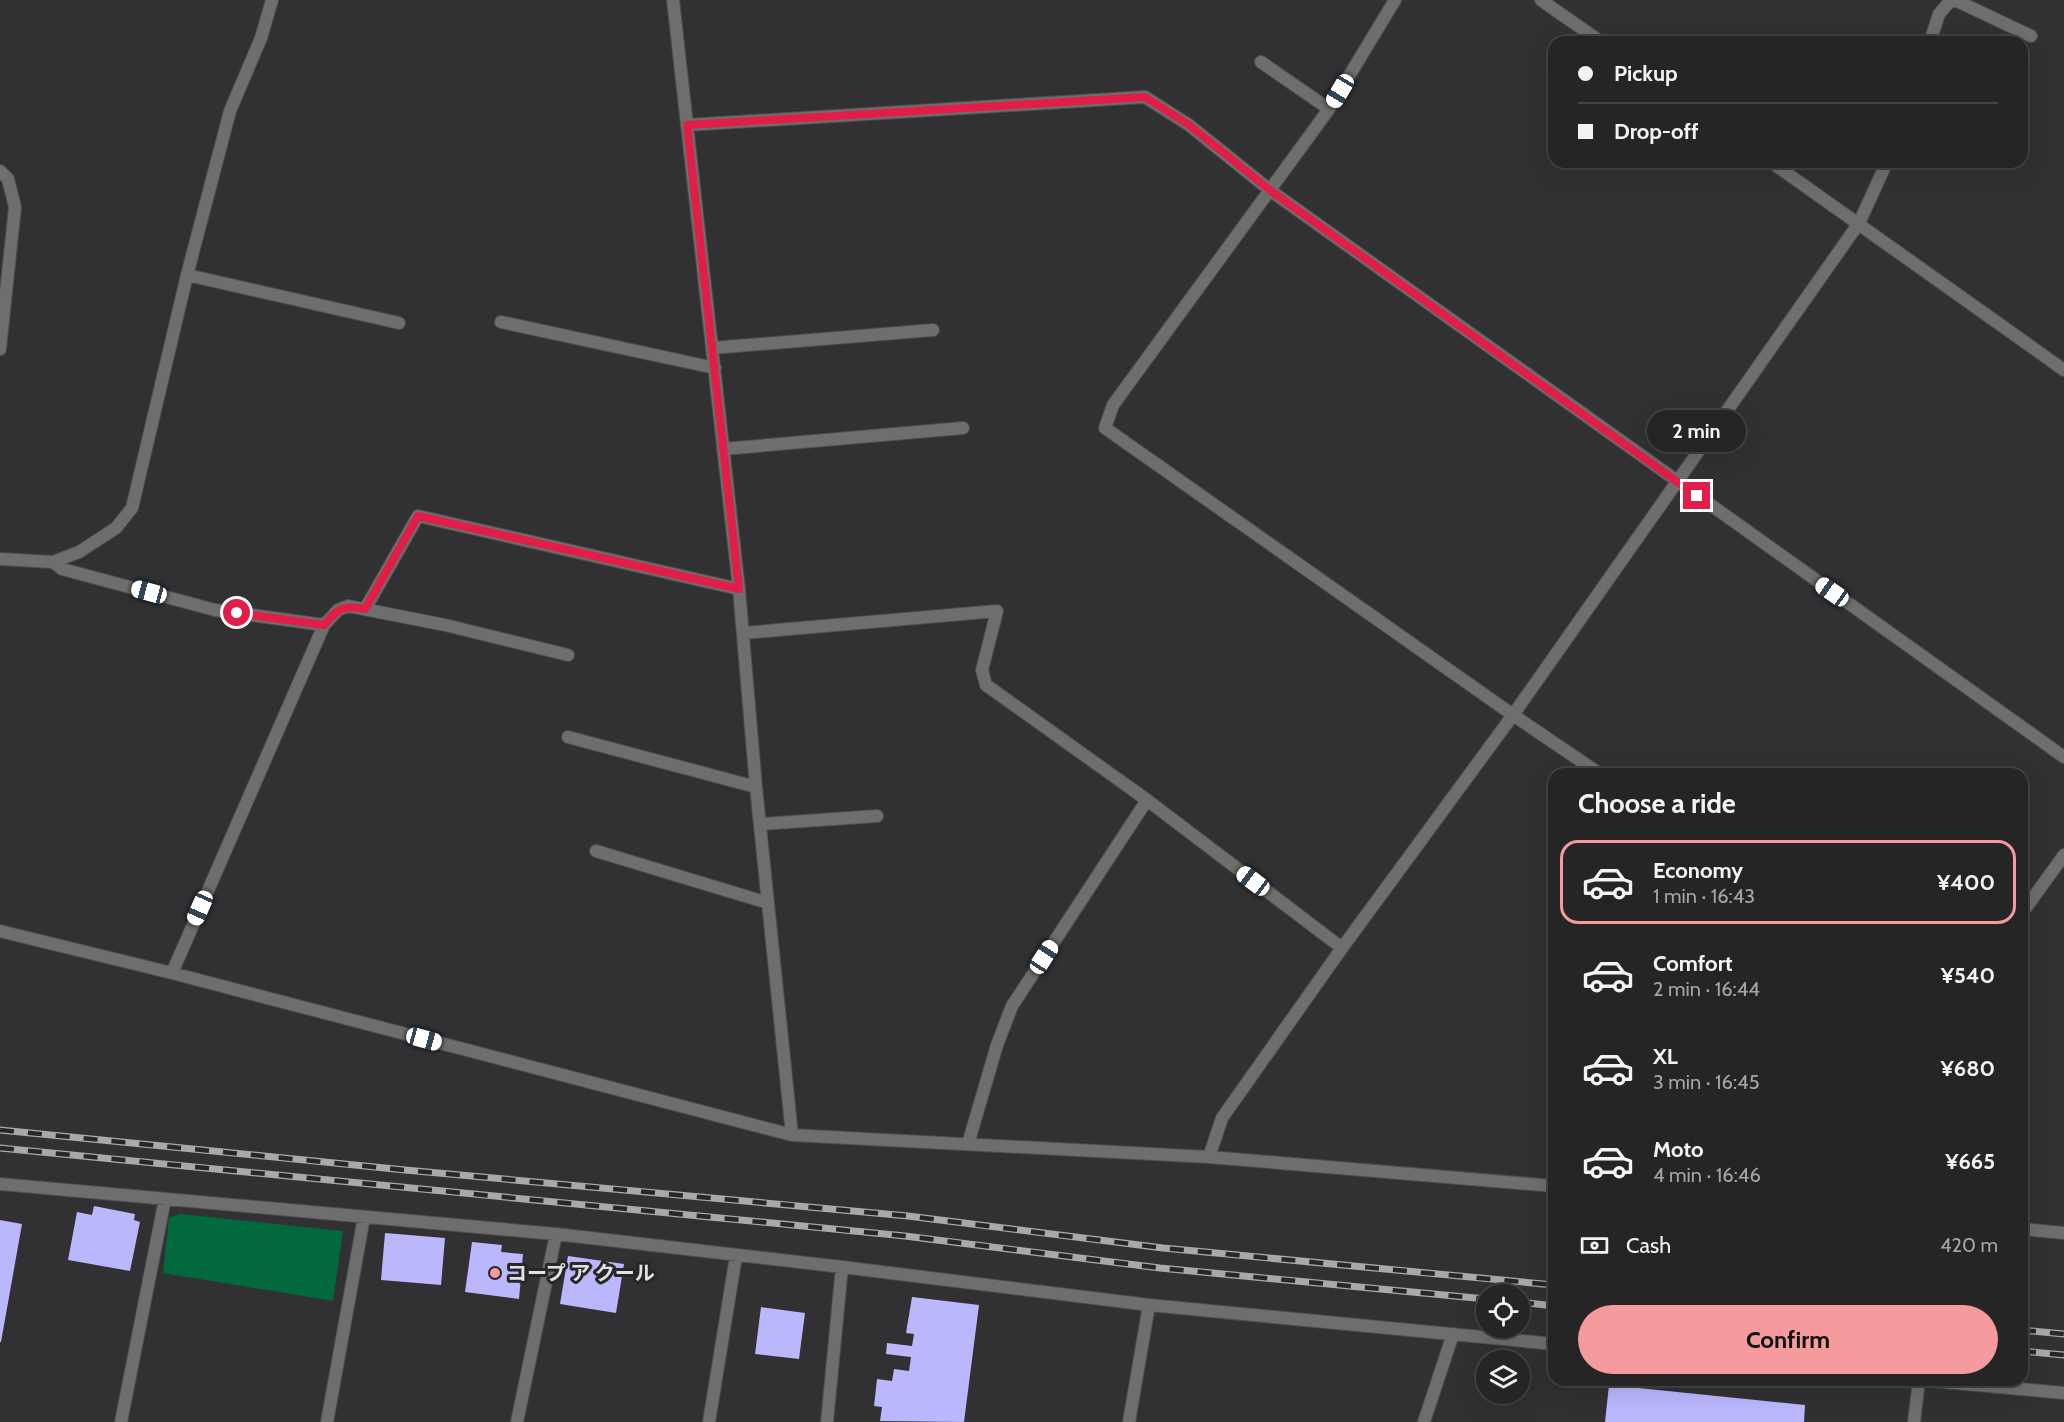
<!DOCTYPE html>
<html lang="en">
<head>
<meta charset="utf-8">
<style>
	body { margin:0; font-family:Cabin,"Noto Sans JP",sans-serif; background:#2d2d2e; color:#f1f3f6; height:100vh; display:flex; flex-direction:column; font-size:22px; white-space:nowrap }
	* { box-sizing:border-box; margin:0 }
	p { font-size:20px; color:#a3a5a7 }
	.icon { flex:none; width:33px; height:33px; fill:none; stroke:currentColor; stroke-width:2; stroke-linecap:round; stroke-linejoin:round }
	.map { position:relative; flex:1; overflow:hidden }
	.sheet { position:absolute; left:1548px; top:768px; width:480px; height:618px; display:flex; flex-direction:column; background:#252526; border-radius:18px; box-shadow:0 6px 24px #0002,0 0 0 2px #424243 }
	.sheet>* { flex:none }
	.banner { position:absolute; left:1548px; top:36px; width:480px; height:132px; border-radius:18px; box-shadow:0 6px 24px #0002,0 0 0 2px #424243; display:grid; align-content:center; height:132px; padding:0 30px; background:#252526 }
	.buttons { position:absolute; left:1476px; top:1284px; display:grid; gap:12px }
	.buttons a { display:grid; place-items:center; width:54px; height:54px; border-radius:50%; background:#252526; box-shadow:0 6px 24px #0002,0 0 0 2px #424243; font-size:30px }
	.end { position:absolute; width:27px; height:27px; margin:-14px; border:8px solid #e11d48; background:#fff; box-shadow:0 0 0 3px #fff }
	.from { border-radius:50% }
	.bubble { position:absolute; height:42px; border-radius:21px; background:#252526; box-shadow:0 6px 24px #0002,0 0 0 2px #424243; font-size:20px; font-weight:700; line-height:42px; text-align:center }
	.car { position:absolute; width:18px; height:36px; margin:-18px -9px; border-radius:8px; box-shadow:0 0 4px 2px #0007; background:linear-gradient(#fff 24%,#345 0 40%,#fff 0 76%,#345 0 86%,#fff 0) }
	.banner b { display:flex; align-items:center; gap:21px; height:57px; font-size:22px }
	.banner b+b { border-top:2px solid #424243 }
	.banner i { width:15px; height:15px; background:#f1f3f6 }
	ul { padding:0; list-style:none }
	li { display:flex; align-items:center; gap:18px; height:84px; margin:0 12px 9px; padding:0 18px; border:3px solid transparent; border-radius:18px }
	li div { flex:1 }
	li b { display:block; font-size:22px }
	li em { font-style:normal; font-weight:700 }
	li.selected { border-color:#f59b9d }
	li>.icon { width:54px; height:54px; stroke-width:1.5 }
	h2 { padding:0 30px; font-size:27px; line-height:72px }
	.pay { display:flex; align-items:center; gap:15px; height:66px; padding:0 30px; font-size:22px }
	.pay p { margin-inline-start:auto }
	.action { display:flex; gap:12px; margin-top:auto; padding:12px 30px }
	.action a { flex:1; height:69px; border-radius:36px; background:#f59b9d; color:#111; font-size:24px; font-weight:700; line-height:69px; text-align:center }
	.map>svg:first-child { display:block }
	.green { fill:#01693d }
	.building { fill:#bab7fd }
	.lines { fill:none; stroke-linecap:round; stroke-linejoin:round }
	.minor-casing { stroke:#4d4d4f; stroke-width:14 }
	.tertiary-casing { stroke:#4d4d4f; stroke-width:14 }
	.minor { stroke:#6e6e6c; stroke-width:12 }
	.tertiary { stroke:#6e6e6c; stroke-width:12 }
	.rail-casing { stroke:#a9a9ab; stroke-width:7 }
	.rail { stroke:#272729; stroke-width:4.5; stroke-dasharray:14; stroke-linecap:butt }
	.route { stroke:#e11d48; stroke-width:8 }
	.poi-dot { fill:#f59b9d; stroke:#272729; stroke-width:2 }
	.labels { text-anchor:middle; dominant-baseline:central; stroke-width:6; stroke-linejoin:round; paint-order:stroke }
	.poi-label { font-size:20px; font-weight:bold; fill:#e2e2e4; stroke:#272729; text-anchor:start }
</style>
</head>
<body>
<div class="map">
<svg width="2064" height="1422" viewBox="0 0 2064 1422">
	<rect width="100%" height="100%" fill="#313133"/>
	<!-- green -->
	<path class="green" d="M 180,1214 L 343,1231 L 333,1301 L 163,1273 L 169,1218 Z"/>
	<!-- building -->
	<path class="building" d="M 94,1206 L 135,1214 L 134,1220 L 140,1222 L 130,1271 L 68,1260 L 77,1212 L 92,1215 Z
		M 0,1220 L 22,1224 L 1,1342 L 0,1342 Z
		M 385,1233 L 445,1238 L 441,1285 L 381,1280 Z
		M 472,1242 L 502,1245 L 501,1252 L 523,1254 L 519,1299 L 465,1292 Z
		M 568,1256 L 624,1264 L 616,1313 L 560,1304 Z
		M 912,1297 L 979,1305 L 964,1422 L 880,1421 L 882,1407 L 874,1406 L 877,1379 L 892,1381 L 894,1369 L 909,1371 L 911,1357 L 886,1354 L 887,1343 L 912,1346 L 914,1334 L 906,1333 Z
		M 761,1307 L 805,1313 L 799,1359 L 755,1354 Z
		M 1609,1385 L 1805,1405 L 1804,1422 L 1605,1422 Z"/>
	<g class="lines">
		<defs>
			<path id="minor" d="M 673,0 L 739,589 L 756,787 L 792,1135
				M 1395,0 L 1329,109 L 1113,405 L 1105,428 L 1513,715 L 1600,774
				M 1955,0 L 2031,36
				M 1930,42 L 1939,14 L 1951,0
				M 1261,62 L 1329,109
				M 687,125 L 1145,97 L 1189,125 L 1271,191 L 2064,757
				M 187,275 L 399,323
				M 501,322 L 715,368
				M 712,348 L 933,330
				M 723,449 L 963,428
				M 0,559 L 53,562 L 79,552 L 116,528 L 132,508 L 187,275 L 230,111 L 261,38 L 272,0
				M 53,562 L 62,569 L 215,610 L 324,625
				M 365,609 L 418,516 L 739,589
				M 743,633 L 997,611 L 982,670 L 986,685 L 1147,800 L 1342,948
				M 568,737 L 756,787
				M 761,824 L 877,816
				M 596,851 L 768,903
				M 2022,913 L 2064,855
				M 0,931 L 172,973 L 792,1135 L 1209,1157 L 1554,1186
				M 172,973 L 324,625 L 338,610 L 348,606 L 445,625 L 568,655
				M 968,1144 L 997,1045 L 1012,1006 L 1147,800
				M 1209,1157 L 1222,1118 L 1342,948 L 1513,715 L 1859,223 L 1887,162
				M 0,1184 L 556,1234 L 842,1267 L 827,1422
				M 2022,1229 L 2064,1233
				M 121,1422 L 165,1199
				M 327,1422 L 364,1217
				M 517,1422 L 556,1234
				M 709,1422 L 736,1256
				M 1129,1422 L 1149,1305
				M 1424,1422 L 1453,1334
				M 1914,1422 L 1919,1380"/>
			<path id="tertiary" d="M 1541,0 L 1601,42
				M 1771,162 L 2064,370
				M 0,171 L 8,179 L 15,207 L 0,349
				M 842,1267 L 1149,1305 L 1554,1344
				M 1921,1380 L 2064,1393"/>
		</defs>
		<!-- minor casing -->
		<use href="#minor" class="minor-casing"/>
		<!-- tertiary casing -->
		<use href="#tertiary" class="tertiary-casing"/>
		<!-- minor -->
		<use href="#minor" class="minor"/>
		<!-- tertiary -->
		<use href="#tertiary" class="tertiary"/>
		<defs>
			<path id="rail" d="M 0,1130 L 405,1170 L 908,1216 L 1163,1248 L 1554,1285
				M 0,1148 L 905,1236 L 1160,1268 L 1486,1299
				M 1520,1302 L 1554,1306
				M 2022,1330 L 2064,1334
				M 2022,1351 L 2064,1355"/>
		</defs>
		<!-- rail casing -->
		<use href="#rail" class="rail-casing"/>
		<!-- rail -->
		<use href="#rail" class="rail"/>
	</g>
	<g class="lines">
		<!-- route -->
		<path class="route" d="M 237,613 L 324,625 C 339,608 341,605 365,609 L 418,516 L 739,589 L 687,125 L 1145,97 L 1189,125 L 1271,191 L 1697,496"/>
	</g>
	<!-- markers -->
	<circle class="poi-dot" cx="495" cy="1273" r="6"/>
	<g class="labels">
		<!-- poi labels -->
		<g class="poi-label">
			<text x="507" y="1273">コープ ア クール</text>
		</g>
	</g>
</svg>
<div class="buttons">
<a><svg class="icon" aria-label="locate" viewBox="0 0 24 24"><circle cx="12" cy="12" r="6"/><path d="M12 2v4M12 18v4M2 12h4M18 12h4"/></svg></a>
<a><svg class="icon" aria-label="layers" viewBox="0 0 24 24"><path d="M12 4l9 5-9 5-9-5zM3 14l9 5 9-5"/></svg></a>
</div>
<i class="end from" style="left:237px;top:613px"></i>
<i class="end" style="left:1697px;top:496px"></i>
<div class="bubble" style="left:1647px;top:410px;width:99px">2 min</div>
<i class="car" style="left:1340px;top:91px;rotate:211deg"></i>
<i class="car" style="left:149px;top:592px;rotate:285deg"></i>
<i class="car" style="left:1832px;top:592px;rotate:305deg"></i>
<i class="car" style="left:1253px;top:881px;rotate:307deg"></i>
<i class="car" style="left:200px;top:908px;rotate:204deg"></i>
<i class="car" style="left:1044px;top:957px;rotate:33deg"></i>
<i class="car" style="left:424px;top:1039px;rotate:105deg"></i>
<div class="banner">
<b><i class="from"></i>Pickup</b>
<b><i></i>Drop-off</b>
</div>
<section class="sheet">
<h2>Choose a ride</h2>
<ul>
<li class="selected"><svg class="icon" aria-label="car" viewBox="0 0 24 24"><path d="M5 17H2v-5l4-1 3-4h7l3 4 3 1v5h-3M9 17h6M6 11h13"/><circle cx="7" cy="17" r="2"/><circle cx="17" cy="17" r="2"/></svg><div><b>Economy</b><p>1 min · 16:43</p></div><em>¥400</em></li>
<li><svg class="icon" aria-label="car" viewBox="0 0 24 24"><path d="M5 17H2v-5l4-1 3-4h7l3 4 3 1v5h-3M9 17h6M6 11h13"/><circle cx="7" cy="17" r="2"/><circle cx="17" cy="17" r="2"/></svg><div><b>Comfort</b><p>2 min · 16:44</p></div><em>¥540</em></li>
<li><svg class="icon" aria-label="car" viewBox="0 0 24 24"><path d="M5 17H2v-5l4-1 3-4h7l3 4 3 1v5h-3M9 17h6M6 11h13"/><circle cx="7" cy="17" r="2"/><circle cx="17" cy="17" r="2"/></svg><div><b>XL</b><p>3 min · 16:45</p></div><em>¥680</em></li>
<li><svg class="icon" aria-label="car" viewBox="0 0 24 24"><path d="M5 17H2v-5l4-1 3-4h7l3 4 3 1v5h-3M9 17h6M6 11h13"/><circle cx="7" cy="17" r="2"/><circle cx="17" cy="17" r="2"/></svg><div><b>Moto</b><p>4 min · 16:46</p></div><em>¥665</em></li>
</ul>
<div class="pay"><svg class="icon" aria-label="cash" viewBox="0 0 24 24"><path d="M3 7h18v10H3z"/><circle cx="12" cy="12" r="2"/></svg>Cash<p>420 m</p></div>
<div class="action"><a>Confirm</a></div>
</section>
</div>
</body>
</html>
